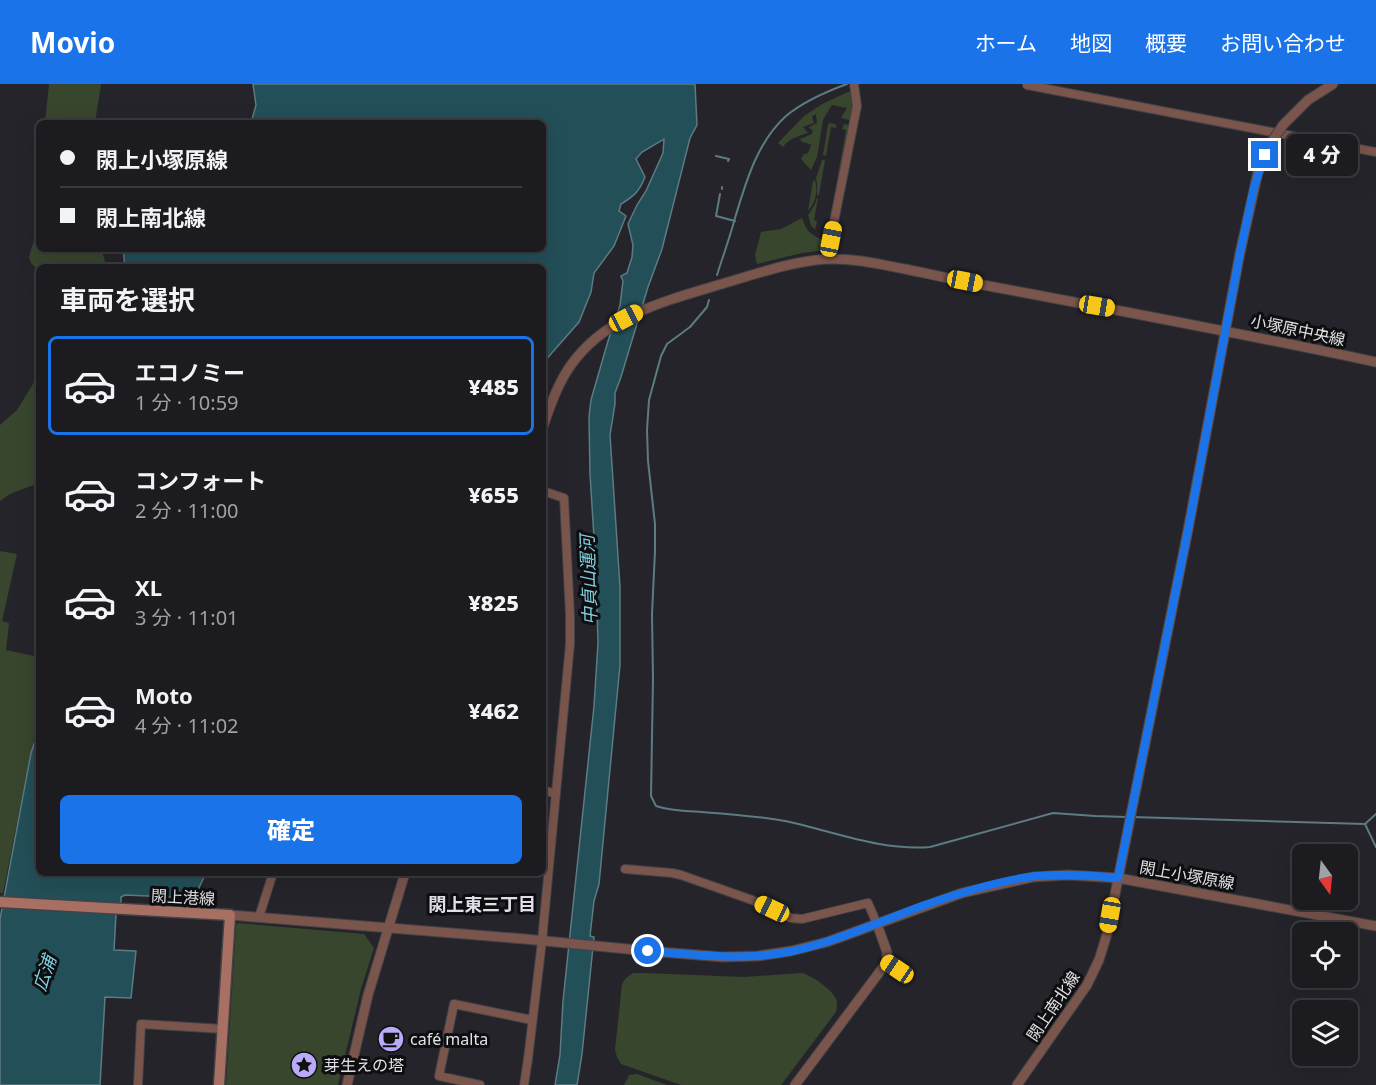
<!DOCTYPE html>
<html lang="ja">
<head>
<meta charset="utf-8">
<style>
	body { margin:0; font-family:"Noto Sans","Noto Sans JP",sans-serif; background:#29282d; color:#f1f3f6; height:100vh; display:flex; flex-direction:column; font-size:22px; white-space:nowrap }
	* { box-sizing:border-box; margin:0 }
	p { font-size:20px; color:#a0a1a5 }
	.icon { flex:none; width:33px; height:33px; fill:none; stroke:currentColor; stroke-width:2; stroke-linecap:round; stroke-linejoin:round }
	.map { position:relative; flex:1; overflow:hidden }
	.drawer { position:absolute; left:36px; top:180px; width:510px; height:612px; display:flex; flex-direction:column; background:#1c1b20; border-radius:9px; box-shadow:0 6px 24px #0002,0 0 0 2px #3a393e }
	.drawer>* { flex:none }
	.guide { position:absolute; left:36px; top:36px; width:510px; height:132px; border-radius:9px; box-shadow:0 6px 24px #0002,0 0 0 2px #3a393e; display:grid; align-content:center; height:132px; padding:0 24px; background:#1c1b20 }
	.needle { width:39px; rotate:165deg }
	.controls { position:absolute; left:1292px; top:760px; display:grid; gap:12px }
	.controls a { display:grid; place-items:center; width:66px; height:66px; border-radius:9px; background:#1c1b20; box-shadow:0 6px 24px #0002,0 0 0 2px #3a393e; font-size:30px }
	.end { position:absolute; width:27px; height:27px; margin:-14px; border:8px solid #1a73e8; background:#fff; box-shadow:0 0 0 3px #fff }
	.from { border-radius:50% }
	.bubble { position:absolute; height:42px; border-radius:9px; background:#1c1b20; box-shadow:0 6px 24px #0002,0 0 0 2px #3a393e; font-size:20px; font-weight:800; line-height:42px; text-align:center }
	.car { position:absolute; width:18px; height:36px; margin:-18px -9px; border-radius:8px; box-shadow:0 0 4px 2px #0007; background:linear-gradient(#f5c518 24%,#345 0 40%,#f5c518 0 76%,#345 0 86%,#f5c518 0) }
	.guide b { display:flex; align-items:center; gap:21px; height:57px; font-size:22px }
	.guide b+b { border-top:2px solid #3a393e }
	.guide i { width:15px; height:15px; background:#f1f3f6 }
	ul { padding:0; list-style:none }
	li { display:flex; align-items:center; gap:18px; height:99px; margin:0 12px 9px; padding:0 12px; border:3px solid transparent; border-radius:9px }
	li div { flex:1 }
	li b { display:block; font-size:22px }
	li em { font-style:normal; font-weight:800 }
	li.active { border-color:#1a73e8 }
	li>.icon { width:54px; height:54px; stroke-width:1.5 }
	h2 { padding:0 24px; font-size:27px; line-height:72px }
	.button { display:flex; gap:12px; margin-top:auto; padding:12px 24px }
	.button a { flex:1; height:69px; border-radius:9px; background:#1a73e8; color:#fff; font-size:24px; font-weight:800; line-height:69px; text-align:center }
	header { display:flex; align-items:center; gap:36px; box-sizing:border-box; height:84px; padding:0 30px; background:#1a73e8; color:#fff }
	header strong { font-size:28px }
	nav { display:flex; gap:33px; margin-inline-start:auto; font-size:21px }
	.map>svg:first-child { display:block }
	.green { fill:#38462d }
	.water { fill:#234f58; stroke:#5c7b82; stroke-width:1.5 }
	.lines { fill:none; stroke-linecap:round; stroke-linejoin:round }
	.stream { stroke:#5c7b82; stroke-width:2 }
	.minor-casing { stroke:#434248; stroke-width:10 }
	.tertiary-casing { stroke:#434248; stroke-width:11 }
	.secondary-casing { stroke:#434248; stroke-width:13 }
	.minor { stroke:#79554c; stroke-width:8 }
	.tertiary { stroke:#79554c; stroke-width:9 }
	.secondary { stroke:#a87062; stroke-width:10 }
	.tertiary-bridge-casing { stroke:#434248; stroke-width:11; stroke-linecap:butt }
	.tertiary-bridge { stroke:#79554c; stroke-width:9 }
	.route { stroke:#1a73e8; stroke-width:8 }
	.labels { text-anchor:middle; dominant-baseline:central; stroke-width:6; stroke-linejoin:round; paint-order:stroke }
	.street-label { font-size:16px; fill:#e1e1e5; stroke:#0e0e10 }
	.poi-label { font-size:16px; fill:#e1e1e5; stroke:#0e0e10; text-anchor:start }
	.water-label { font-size:18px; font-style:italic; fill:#81d0e1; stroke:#0e0e10 }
	.neighbourhood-label { font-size:18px; font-weight:bold; fill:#e0dee6; stroke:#0e0e10 }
</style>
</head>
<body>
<header>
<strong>Movio</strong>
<nav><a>ホーム</a><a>地図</a><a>概要</a><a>お問い合わせ</a></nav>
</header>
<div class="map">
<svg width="1376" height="1001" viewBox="0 0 1376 1001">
	<rect width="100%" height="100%" fill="#25242a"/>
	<!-- green -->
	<path class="green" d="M 49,0 L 101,0 L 95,39 L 45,39 Z
		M 848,8 L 852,8 C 854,18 853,27 850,36 L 841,34 L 847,24 L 832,21 L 823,36 L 817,73 L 811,86 L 801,75 L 804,70 L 808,69 L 811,61 L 810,60 L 802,58 L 800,55 L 812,50 L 813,47 L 809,43 L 817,39 L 816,31 L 815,30 L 812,33 L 814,39 L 803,43 L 808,49 C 799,52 789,54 783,63 L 778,59 L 804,32 L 824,19 Z
		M 829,39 L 836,40 L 836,44 L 831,43 L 826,72 L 823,71 L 828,41 Z
		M 844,40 L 849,41 L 842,74 L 843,75 L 829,149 L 823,149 L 823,147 L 828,147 L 846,46 L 842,45 Z
		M 39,75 L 39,165 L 101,165 L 107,183 L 39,183 L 39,187 L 31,179 L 29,173 L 35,153 L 36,133 L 34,114 Z
		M 822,76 L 825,76 L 819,111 L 817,111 L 817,100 L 816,94 Z
		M 815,96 C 818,107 816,118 808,127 L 813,97 Z
		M 817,114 L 818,114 L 814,136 L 817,137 L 815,146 L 811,141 L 808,131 L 815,120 Z
		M 802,134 C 808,152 813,149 826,159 L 826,166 L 802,169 L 757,180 L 755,171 L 761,148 L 781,145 Z
		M 39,278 L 39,399 L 10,410 L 0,417 L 0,341 L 17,326 L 33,300 Z
		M 0,467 L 17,470 L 2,537 L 9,539 L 6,566 L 39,573 L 39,628 L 3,809 L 0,809 Z
		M 238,839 L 364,850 L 374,864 L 361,905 L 338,1001 L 226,1001 L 236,841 Z
		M 633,889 L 644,889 L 744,893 L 802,889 C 811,891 831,905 835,913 C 838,918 837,923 836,928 L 781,1001 L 681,1001 L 621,980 L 617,973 L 615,966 L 622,900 L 626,894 Z
		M 636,990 L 637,990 L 667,1001 L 624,1001 L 629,991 Z"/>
	<!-- water -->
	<path class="water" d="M 253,0 L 695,0 L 697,41 L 690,54 L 662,165 L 648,203 L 621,293 L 615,309 L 615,320 L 610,351 L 620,503 L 620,581 L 599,800 L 594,817 L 590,852 L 594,853 L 582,970 L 577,1001 L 555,1001 L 560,971 L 563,917 L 594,622 L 598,559 L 596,485 L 590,390 L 589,333 L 591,316 L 608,257 L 620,221 L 623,197 L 621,192 L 627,189 L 632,173 L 633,161 L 628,140 L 637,121 L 646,107 L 663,69 L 664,55 L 642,68 L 636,75 L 645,93 C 639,108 634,112 621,120 L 619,127 L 626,132 L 614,162 L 594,189 L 591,208 L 579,238 L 543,279 L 543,183 L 125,183 L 123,165 L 543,165 L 543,39 L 251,39 L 256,21 Z
		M 39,644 L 39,789 L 206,789 L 194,814 L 125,811 L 121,813 L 121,817 L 116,830 L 114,866 L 136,867 L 131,914 L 105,913 L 100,1001 L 0,1001 L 0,835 L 31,669 Z"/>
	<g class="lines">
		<!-- stream -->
		<path class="stream" d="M 716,72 L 729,75 L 728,77
			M 722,105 L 722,103
			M 720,110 L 716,132 L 735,137
			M 717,191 C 723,172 730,153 735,134 C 746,98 757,58 786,32 C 804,17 825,8 847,0
			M 709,216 L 707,223 L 690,243 L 667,260 L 661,272 L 649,316 L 647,346 L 648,377 L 655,440 L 655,467 L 652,530 L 653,595 L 651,712 L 656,722 C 671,727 686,727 702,728 C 729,730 757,732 785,737 C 833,747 880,767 930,763 L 1053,729 L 1095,732 L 1127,733
			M 1132,733 L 1365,740 L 1376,763
			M 1365,740 L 1376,730"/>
		<defs>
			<path id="minor" d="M 1027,1 L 1376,68
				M 829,175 L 829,163 L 857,22 L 854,0
				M 543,706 L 556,710
				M 625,785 L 672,789 L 681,791 L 752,816 L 791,834 L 802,835 L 868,819 L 877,840
				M 259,833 L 273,789
				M 887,878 L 897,885
				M 138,1001 L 141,940 L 223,945
				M 480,1001 L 439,992 L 454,920 L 532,936
				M 524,1001 L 528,975 L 542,857 L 570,560 L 570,531 L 564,414 L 543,407"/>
			<path id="tertiary" d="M 1283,41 L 1308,16 L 1333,0
				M 543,343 C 550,322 558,299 571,281 C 607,230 669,216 725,199 C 759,189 793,177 828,175 C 854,174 879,180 905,185 C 934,191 964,198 994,203 C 1122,227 1249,251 1376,278
				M 230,831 L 525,855 L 648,867 L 723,873 L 758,872 L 791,867 L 827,858 L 962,809 L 1033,793 L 1068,791 L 1118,794 L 1376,842
				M 347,1001 L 368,911 L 405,789
				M 795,1001 L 887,878 L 887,868 L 877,840
				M 1017,1001 L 1087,901 L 1099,876 L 1107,850 L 1188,446 L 1240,169 L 1258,88 L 1273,56"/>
			<path id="secondary" d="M 0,818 L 230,831 L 219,1001"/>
		</defs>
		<!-- minor casing -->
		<use href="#minor" class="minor-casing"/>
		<!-- tertiary casing -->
		<use href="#tertiary" class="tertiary-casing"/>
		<!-- secondary casing -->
		<use href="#secondary" class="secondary-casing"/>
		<!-- minor -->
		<use href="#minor" class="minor"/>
		<!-- tertiary -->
		<use href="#tertiary" class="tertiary"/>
		<!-- secondary -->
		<use href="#secondary" class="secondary"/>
		<defs>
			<path id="tertiary-bridge" d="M 1273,56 L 1283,41"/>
		</defs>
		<!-- tertiary-bridge casing -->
		<use href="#tertiary-bridge" class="tertiary-bridge-casing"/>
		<!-- tertiary-bridge -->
		<use href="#tertiary-bridge" class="tertiary-bridge"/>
	</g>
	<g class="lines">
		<!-- route -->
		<path class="route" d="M 648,867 C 696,871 745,877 793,867 C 837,857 879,838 922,822 C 956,810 1001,796 1036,792 C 1064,790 1091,791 1118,794 L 1188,446 L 1240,169 L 1254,103 L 1265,71"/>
	</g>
	<!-- icons -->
	<defs>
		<symbol id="cafe-disc" viewBox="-11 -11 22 22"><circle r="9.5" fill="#b9abf7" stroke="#0e0e10"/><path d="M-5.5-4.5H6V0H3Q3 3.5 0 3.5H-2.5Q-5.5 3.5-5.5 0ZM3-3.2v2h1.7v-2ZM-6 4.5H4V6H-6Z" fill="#111"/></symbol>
		<symbol id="sight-disc" viewBox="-11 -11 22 22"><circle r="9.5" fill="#b9abf7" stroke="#0e0e10"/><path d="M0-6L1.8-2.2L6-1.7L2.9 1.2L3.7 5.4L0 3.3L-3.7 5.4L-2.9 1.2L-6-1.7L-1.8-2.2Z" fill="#111"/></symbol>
	</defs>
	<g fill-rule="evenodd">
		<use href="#cafe-disc" x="376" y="940" width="30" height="30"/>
		<use href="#sight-disc" x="289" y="966" width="30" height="30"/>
	</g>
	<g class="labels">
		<!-- street labels -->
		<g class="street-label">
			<text transform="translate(1298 246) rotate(12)">小塚原中央線</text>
			<text transform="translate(1187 791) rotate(10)">閖上小塚原線</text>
			<text transform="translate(183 813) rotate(3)">閖上港線</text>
			<text transform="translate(1053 922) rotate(-56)">閖上南北線</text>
		</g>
		<!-- poi labels -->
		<g class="poi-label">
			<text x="410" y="955">café malta</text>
			<text x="324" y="981">芽生えの塔</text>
		</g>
		<!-- water labels -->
		<g class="water-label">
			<text transform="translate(588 496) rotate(-92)">中貞山運河</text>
			<text transform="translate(44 889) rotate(-72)">広浦</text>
		</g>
		<!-- neighbourhood labels -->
		<g class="neighbourhood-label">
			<text x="482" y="820">閖上東三丁目</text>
		</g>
	</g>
</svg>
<div class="controls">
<a><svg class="needle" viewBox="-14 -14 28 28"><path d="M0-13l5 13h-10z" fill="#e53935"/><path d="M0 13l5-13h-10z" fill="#a0a1a5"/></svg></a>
<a><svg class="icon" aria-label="locate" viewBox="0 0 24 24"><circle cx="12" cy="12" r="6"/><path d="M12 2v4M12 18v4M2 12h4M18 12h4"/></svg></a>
<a><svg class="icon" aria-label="layers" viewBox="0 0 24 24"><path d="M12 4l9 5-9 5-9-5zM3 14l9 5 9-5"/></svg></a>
</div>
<i class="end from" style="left:648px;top:867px"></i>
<i class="end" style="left:1265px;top:71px"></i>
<div class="bubble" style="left:1286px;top:50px;width:72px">4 分</div>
<i class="car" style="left:831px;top:155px;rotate:11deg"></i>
<i class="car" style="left:965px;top:197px;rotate:101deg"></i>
<i class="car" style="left:1097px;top:222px;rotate:100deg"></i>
<i class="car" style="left:626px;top:234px;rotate:62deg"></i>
<i class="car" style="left:772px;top:825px;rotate:295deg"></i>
<i class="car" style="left:1110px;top:831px;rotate:190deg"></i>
<i class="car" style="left:897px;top:885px;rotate:304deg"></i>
<div class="guide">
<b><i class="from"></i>閖上小塚原線</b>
<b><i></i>閖上南北線</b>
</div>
<section class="drawer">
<h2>車両を選択</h2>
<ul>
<li class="active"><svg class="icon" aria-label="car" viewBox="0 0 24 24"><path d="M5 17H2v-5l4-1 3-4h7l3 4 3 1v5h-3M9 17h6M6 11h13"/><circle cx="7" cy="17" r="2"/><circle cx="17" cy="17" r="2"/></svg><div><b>エコノミー</b><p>1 分 · 10:59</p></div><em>¥485</em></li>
<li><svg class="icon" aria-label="car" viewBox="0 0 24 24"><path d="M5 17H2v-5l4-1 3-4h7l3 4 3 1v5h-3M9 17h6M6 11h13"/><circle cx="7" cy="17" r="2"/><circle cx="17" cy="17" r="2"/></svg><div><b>コンフォート</b><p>2 分 · 11:00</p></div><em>¥655</em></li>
<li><svg class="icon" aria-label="car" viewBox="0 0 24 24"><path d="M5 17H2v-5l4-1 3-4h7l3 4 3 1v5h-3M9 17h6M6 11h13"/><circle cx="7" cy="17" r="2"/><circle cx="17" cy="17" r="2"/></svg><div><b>XL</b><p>3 分 · 11:01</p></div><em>¥825</em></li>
<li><svg class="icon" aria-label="car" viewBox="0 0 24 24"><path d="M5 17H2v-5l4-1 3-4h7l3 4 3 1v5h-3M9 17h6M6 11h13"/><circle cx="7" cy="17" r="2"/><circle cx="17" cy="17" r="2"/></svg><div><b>Moto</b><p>4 分 · 11:02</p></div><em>¥462</em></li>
</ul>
<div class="button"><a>確定</a></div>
</section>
</div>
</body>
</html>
